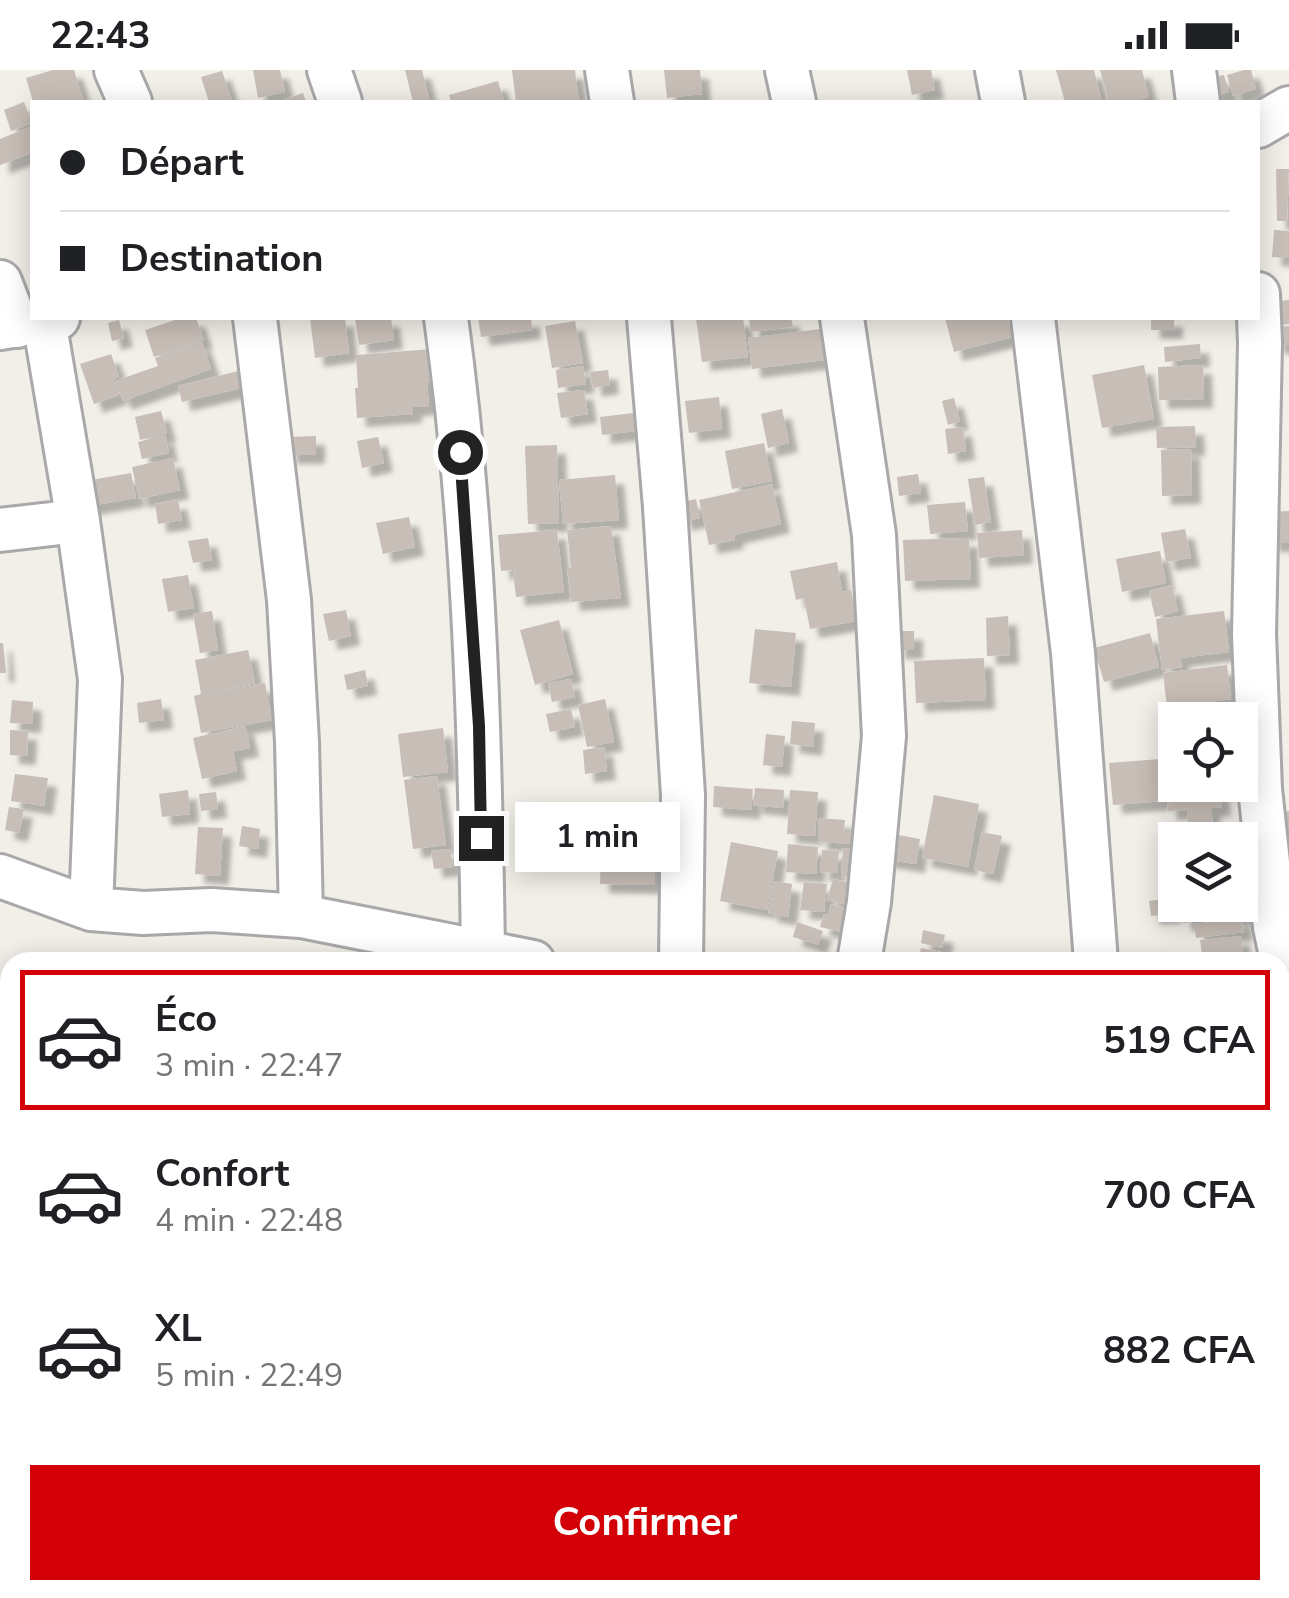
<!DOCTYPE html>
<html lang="fr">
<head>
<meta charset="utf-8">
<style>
	body { margin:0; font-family:"Nunito Sans",sans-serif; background:#f6f6f6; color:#202124; height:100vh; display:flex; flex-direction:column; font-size:38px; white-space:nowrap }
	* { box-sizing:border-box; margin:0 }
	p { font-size:32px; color:#757577 }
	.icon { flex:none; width:55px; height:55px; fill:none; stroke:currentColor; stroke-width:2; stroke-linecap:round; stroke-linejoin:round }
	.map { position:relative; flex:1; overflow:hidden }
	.panel { position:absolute; left:0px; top:882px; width:1290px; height:648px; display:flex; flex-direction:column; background:#fff; border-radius:30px 30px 0 0; box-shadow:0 5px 25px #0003 }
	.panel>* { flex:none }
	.top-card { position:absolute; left:30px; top:30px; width:1230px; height:220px; border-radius:0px; box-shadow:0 5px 25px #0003; display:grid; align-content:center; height:220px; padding:0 30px; background:#fff }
	.tools { position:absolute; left:1158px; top:632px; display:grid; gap:20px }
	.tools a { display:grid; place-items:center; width:100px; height:100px; border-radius:0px; background:#fff; box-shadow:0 5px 25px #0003; font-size:50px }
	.end { position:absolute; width:45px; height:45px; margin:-22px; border:12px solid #222; background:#fff; box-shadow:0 0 0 5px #fff }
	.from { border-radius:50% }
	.bubble { position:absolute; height:70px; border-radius:0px; background:#fff; box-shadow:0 5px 25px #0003; font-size:32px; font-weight:700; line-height:70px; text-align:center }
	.top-card b { display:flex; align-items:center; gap:35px; height:95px; font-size:38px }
	.top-card b+b { border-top:2px solid #e0e0e0 }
	.top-card i { width:25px; height:25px; background:#202124 }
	ul { padding:18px 0 0; list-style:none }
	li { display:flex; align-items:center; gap:30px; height:140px; margin:0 20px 15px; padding:0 10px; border:5px solid transparent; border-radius:0px }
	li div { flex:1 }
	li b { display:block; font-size:38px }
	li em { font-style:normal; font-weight:700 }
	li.current { border-color:#d30008 }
	li>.icon { width:90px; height:90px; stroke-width:1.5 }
	.primary-button { display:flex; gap:20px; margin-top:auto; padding:20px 30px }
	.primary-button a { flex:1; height:115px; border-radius:0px; background:#d30008; color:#fff; font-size:40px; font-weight:700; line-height:115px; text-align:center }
	.status { display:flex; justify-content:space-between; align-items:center; height:70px; padding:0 50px; background:#fff; direction:ltr }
	.status svg { height:28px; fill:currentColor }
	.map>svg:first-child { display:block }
	.building { fill:#c7beb7; filter:url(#shadow) }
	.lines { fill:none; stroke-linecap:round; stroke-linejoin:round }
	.minor-casing { stroke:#a9a9a9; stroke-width:48 }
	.minor { stroke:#fff; stroke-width:42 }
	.route { stroke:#222; stroke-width:12 }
</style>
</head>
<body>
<div class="status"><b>22:43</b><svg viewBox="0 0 49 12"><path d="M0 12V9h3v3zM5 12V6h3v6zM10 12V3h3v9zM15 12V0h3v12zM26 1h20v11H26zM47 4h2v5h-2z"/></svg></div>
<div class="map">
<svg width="1289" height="1528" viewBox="0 0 1289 1528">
	<defs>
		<filter id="shadow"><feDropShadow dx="9" dy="9" stdDeviation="2.5" flood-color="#0004"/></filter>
	</defs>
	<rect width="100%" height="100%" fill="#f2eee8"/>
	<!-- building -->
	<path class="building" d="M 53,0 L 74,0 L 84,32 L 33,32 L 26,8 Z
		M 253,0 L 280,0 L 285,22 L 258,28 Z
		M 405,0 L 422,0 L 430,32 L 413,32 Z
		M 512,0 L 575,0 L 579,32 L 516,32 Z
		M 664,0 L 700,0 L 702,24 L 667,28 Z
		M 907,0 L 931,0 L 935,20 L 912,25 Z
		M 1056,0 L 1094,0 L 1102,32 L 1065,32 Z
		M 1100,0 L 1142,0 L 1149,27 L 1130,32 L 1109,32 Z
		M 1244,0 L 1251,0 L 1256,19 L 1233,26 L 1227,5 Z
		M 222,1 L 232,31 L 209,32 L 201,7 Z
		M 1224,5 L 1229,22 L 1212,27 L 1207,9 Z
		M 498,11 L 504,32 L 451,32 L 449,25 Z
		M 303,23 L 306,32 L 277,32 Z
		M 24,32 L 32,53 L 11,61 L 4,40 Z
		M 32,56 L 32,83 L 0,95 L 0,69 Z
		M 1276,99 L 1289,99 L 1287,151 L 1277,151 Z
		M 1274,160 L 1289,161 L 1289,188 L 1272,187 Z
		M 1289,230 L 1289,254 L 1283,255 L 1280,231 Z
		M 181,248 L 196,248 L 204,270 L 154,287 L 145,260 Z
		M 310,248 L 345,248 L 349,283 L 315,288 Z
		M 355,248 L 391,248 L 394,270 L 359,275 Z
		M 478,248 L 531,248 L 532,260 L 481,267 Z
		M 696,248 L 743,248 L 748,287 L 702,292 Z
		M 749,248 L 791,248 L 793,257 L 751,262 Z
		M 945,248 L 1008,248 L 1013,267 L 954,282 Z
		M 1151,248 L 1174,248 L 1174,260 L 1151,260 Z
		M 119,250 L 124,268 L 112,271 L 108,253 Z
		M 575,251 L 583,293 L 552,298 L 545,256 Z
		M 1289,256 L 1289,275 L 1275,275 L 1274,257 Z
		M 820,259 L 824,290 L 752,299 L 748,268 Z
		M 202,272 L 211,299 L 123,331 L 115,311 L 158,296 L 155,288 Z
		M 1200,274 L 1201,288 L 1165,292 L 1164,277 Z
		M 432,279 L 435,311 L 427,312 L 429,336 L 413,337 L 413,344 L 357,348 L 355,318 L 358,318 L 356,285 Z
		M 111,284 L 119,307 L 113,309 L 119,325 L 94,334 L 80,294 Z
		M 1144,295 L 1154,349 L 1102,358 L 1092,305 Z
		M 1203,295 L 1204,329 L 1159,330 L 1158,297 Z
		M 583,296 L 586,314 L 558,318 L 556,300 Z
		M 608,300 L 610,315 L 593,318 L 590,302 Z
		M 238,301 L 242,318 L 182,332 L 178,316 Z
		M 584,320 L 588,344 L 561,348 L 557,323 Z
		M 719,327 L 722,359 L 689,363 L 685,331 Z
		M 954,328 L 960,351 L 948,355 L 942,331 Z
		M 782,339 L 789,373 L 768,378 L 761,344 Z
		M 161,341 L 167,363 L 140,370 L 135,347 Z
		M 633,343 L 636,361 L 602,365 L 600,347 Z
		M 1195,356 L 1196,377 L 1157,378 L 1156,357 Z
		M 963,357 L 966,381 L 948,384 L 945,359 Z
		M 165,365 L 169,383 L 142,389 L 138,372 Z
		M 316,366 L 316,385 L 288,385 L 287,367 Z
		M 378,367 L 384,393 L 362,398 L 357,371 Z
		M 764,373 L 772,411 L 732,419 L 725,381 Z
		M 557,375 L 559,453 L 528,454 L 525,376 Z
		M 1191,379 L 1192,425 L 1162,426 L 1161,380 Z
		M 173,388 L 180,420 L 139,429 L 132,397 Z
		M 131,403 L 136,428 L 84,437 L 80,412 Z
		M 918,404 L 921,423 L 899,426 L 897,407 Z
		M 615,405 L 619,450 L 563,454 L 559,410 Z
		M 984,407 L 991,452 L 975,455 L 968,409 Z
		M 772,414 L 781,454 L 734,465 L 735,470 L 709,475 L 699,430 Z
		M 696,429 L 700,448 L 683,452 L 678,433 Z
		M 178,430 L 182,450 L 158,454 L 155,434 Z
		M 965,432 L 968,461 L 930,464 L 927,435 Z
		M 1289,441 L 1289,473 L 1270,473 L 1269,442 Z
		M 409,447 L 415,477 L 383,484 L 376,453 Z
		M 611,456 L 621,528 L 571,532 L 567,498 L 571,498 L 567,460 Z
		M 1185,459 L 1191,488 L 1166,492 L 1161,463 Z
		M 557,460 L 564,522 L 516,527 L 513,500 L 501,501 L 498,465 Z
		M 1022,460 L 1024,485 L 979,488 L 977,463 Z
		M 208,468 L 212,490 L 193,493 L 188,471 Z
		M 969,468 L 971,509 L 905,511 L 903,470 Z
		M 1160,481 L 1166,513 L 1122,522 L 1116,489 Z
		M 837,492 L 842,522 L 851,520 L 857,551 L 810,559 L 804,528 L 796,530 L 790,501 Z
		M 188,505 L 194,538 L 168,542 L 162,509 Z
		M 1172,515 L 1178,541 L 1155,547 L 1149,521 Z
		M 346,540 L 351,566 L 329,571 L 323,544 Z
		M 212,541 L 218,580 L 200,583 L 193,544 Z
		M 1224,541 L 1229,582 L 1180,588 L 1182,597 L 1162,600 L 1156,549 Z
		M 1008,546 L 1010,585 L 987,586 L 986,548 Z
		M 559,550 L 573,604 L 535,615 L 520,560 Z
		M 755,559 L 796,563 L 791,617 L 749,613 Z
		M 896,561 L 914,561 L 914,580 L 896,580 Z
		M 1150,563 L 1159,597 L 1104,612 L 1094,578 Z
		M 0,573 L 3,573 L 6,603 L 0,603 Z
		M 248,580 L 255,613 L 208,623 L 265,613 L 272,650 L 201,663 L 194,626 L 201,624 L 195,590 Z
		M 984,588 L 986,630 L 916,633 L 914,591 Z
		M 1227,595 L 1231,629 L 1167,637 L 1163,603 Z
		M 365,600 L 368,616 L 347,620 L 344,605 Z
		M 571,609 L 575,627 L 552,632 L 548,613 Z
		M 161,629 L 164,650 L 139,653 L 137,633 Z
		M 605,629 L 614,672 L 587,677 L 578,635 Z
		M 12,630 L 33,632 L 32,654 L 10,653 Z
		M 571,639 L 575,657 L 550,662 L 546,644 Z
		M 792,651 L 815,653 L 813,677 L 790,674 Z
		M 245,656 L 250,678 L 233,681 L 237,701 L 202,709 L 193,668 Z
		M 443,658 L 448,702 L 403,707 L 398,664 Z
		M 10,660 L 28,661 L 27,686 L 10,685 Z
		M 766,664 L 785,666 L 782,697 L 763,695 Z
		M 604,677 L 607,701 L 585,704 L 583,680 Z
		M 1175,686 L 1175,715 L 1220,715 L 1222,737 L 1211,738 L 1213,755 L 1188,757 L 1187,740 L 1168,741 L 1163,687 Z
		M 1160,689 L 1163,731 L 1113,735 L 1109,693 Z
		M 15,704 L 48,708 L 44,736 L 11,731 Z
		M 437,706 L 446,775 L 413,779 L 404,710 Z
		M 714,716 L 753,719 L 751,740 L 713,737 Z
		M 755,718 L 784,720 L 783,738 L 753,735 Z
		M 188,720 L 190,744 L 162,747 L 159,724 Z
		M 790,720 L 818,722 L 815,766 L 787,764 Z
		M 216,722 L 218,739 L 201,741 L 199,724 Z
		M 934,725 L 979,734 L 968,797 L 922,788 Z
		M 9,737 L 24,739 L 19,763 L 5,760 Z
		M 600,737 L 628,738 L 626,777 L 598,776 Z
		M 1289,741 L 1289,772 L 1281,773 L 1277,743 Z
		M 819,748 L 845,750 L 844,762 L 857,763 L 856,774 L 818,772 Z
		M 560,749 L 591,750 L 591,786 L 560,786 Z
		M 242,756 L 260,759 L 258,779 L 239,776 Z
		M 198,757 L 223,758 L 220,806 L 195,804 Z
		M 1236,757 L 1237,770 L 1182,770 L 1181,762 Z
		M 982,762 L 1002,766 L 993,804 L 974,800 Z
		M 888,763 L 920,769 L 916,794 L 884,789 Z
		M 731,772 L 778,781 L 767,840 L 720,831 Z
		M 788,774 L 818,777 L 816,804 L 786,802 Z
		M 843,778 L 863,780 L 861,808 L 841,807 Z
		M 450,779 L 453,797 L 434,799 L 431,781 Z
		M 822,780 L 839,781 L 837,803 L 820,802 Z
		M 601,786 L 655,787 L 655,815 L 600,814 Z
		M 833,809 L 858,815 L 852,836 L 827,830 Z
		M 774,811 L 792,814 L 788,847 L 768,843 Z
		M 804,812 L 827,814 L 824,842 L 800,840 Z
		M 1260,821 L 1263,844 L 1183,853 L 1181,835 L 1240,835 L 1240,823 Z
		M 1171,828 L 1172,844 L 1151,846 L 1149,831 Z
		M 831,834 L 848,839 L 850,864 L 820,857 L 824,844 L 828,845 Z
		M 1242,848 L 1244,862 L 1196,868 L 1194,854 Z
		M 797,852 L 823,861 L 818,875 L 793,867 Z
		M 923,860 L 945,865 L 942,878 L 921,873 Z
		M 1241,866 L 1244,890 L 1203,892 L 1200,870 Z
		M 921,878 L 960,886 L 959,892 L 918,892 Z
		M 0,1069 L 5,1069 L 6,1093 L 0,1093 Z
		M 10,1126 L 10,1164 L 0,1164 L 0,1127 Z
		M 1280,1366 L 1289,1368 L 1289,1436 L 1280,1434 Z
		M 10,1520 L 32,1520 L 30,1528 L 8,1528 Z
		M 89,1520 L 149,1520 L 148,1528 L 88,1528 Z
		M 316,1520 L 338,1520 L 337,1528 L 315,1528 Z
		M 350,1520 L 387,1524 L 387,1528 L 349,1528 Z
		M 745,1520 L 796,1520 L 795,1528 L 776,1528 L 745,1522 Z
		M 952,1520 L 999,1520 L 998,1528 L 951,1528 Z
		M 1181,1520 L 1233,1520 L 1232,1528 L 1180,1528 Z"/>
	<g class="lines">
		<defs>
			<path id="minor" d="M 116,0 L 130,32
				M 329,0 L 340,32
				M 607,0 L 612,32
				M 787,0 L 794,32
				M 997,0 L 1003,32
				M 1194,0 L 1198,32
				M 1258,56 L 1289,38
				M 0,212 L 17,256
				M 1258,224 L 1260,273 L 1254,564 L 1260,719 L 1275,857 L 1289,923
				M 255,248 L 289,530 L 297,672 L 301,846
				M 446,248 C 475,457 480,669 483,881
				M 649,248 L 665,437 L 683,725 L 681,892
				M 842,248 L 874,465 L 884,666 L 869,832 L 859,892
				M 1033,248 L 1073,583 L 1096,892
				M 44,250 L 78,451 L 100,609 L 91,839
				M 0,258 L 58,248
				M 0,460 L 78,451
				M 0,806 L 91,839 L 143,843 L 211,840 L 301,846 L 533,892
				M 0,992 L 10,993
				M 1280,1032 L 1289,1033
				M 0,1216 L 10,1218
				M 1280,1251 L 1289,1253
				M 0,1421 L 10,1423
				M 1280,1468 L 1289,1470
				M 481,1520 L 523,1528
				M 627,1520 L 627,1528
				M 1128,1528 L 1129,1520"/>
		</defs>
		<!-- minor casing -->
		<use href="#minor" class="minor-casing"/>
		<!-- minor -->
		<use href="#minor" class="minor"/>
	</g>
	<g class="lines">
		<!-- route -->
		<path class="route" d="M 460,382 L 479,656 L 481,768"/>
	</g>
</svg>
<div class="tools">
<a><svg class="icon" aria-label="locate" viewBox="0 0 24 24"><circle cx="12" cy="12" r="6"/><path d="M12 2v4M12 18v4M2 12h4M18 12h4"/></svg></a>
<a><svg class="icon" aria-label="layers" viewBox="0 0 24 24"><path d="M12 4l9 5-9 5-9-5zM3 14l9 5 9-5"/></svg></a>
</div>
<i class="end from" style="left:460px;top:382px"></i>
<i class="end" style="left:481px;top:768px"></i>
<div class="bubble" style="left:515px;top:732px;width:165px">1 min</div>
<div class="top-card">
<b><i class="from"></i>Départ</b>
<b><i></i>Destination</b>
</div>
<section class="panel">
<ul>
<li class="current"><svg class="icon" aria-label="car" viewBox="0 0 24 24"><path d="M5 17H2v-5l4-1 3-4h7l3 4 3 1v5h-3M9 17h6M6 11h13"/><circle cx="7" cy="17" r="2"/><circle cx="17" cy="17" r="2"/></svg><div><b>Éco</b><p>3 min · 22:47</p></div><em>519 CFA</em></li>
<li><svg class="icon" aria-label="car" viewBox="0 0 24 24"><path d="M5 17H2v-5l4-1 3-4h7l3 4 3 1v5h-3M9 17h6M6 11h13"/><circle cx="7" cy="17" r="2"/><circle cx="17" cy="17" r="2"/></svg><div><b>Confort</b><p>4 min · 22:48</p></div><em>700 CFA</em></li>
<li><svg class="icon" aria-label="car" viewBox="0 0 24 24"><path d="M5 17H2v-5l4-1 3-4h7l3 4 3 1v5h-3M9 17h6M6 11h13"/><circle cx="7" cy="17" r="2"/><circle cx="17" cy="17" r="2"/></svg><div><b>XL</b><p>5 min · 22:49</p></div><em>882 CFA</em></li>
</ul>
<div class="primary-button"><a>Confirmer</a></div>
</section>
</div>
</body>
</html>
